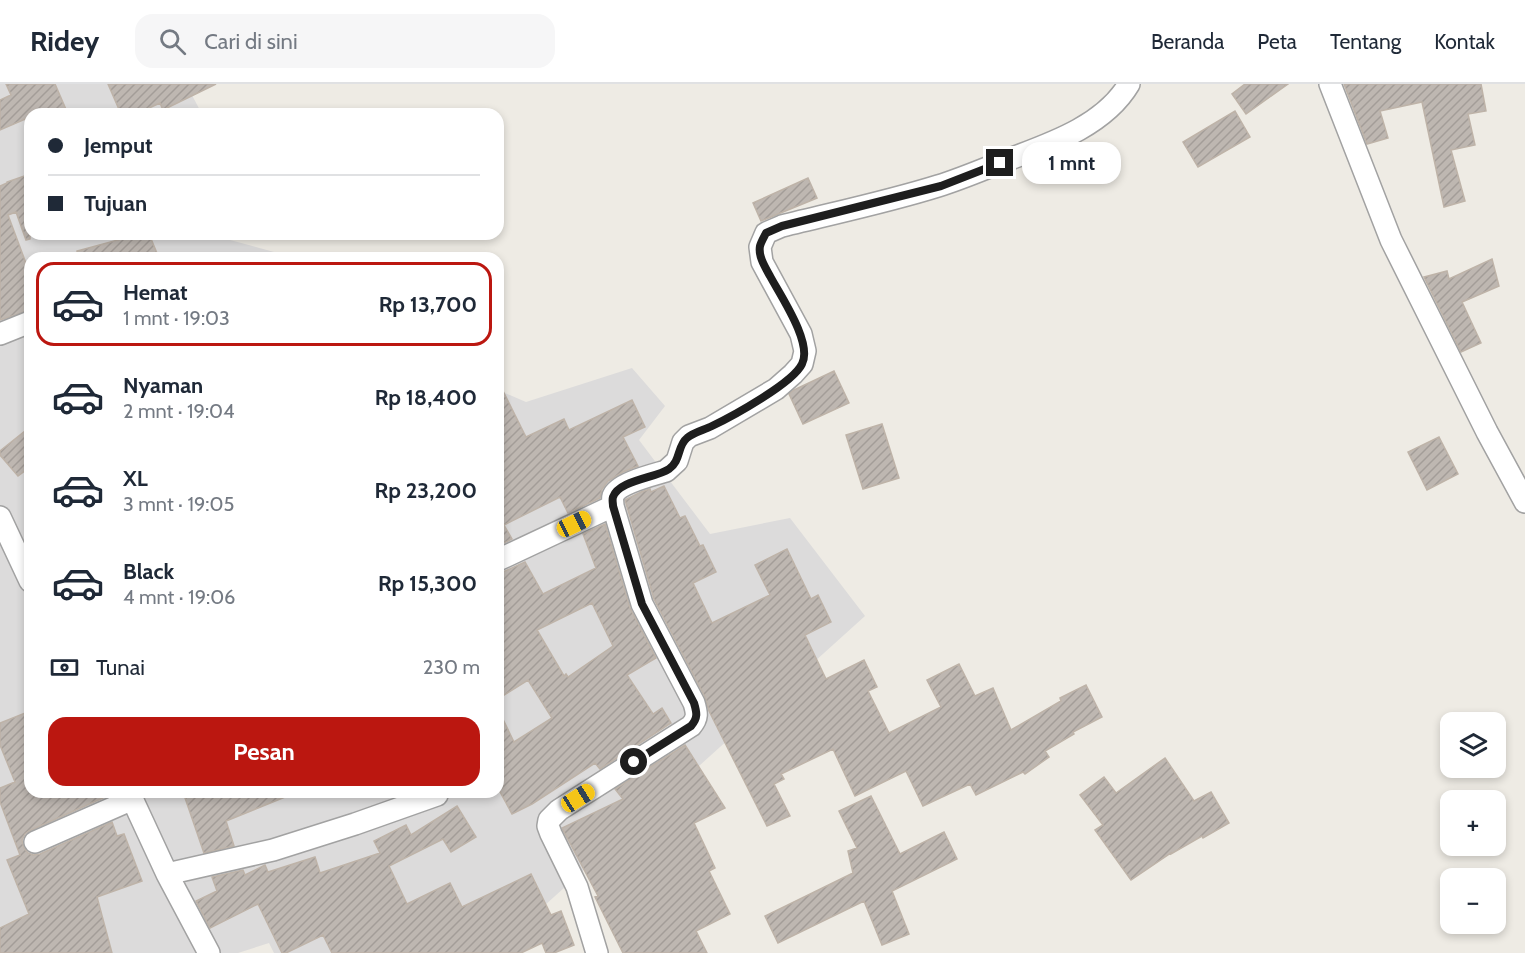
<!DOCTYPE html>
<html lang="id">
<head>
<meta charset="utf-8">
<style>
	body { margin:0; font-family:Cabin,sans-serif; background:#f6f6f7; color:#1f2937; height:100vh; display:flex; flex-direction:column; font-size:22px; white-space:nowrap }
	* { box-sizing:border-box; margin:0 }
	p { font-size:20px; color:#747a83 }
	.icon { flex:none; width:33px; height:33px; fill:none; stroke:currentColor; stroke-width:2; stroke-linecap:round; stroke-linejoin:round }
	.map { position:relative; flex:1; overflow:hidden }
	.side { position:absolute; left:24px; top:168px; width:480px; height:546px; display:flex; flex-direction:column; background:#fff; border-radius:18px; box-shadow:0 3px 9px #0003 }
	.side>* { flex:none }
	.top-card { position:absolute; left:24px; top:24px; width:480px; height:132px; border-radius:18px; box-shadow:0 3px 9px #0003; display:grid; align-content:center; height:132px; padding:0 24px; background:#fff }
	.fabs { position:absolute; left:1440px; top:628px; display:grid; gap:12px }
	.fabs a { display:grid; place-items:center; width:66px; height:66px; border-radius:12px; background:#fff; box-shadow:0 3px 9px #0003; font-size:30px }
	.end { position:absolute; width:27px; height:27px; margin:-14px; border:8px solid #1e1e1e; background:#fff; box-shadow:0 0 0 3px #fff }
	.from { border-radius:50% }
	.bubble { position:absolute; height:42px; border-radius:18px; background:#fff; box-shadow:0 3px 9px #0003; font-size:20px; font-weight:800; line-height:42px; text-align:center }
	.car { position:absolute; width:18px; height:36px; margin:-18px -9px; border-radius:8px; box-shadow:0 0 4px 2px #0007; background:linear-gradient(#f5c518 24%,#345 0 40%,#f5c518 0 76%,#345 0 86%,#f5c518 0) }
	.top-card b { display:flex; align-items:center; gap:21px; height:57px; font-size:22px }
	.top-card b+b { border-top:2px solid #e0e1e3 }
	.top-card i { width:15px; height:15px; background:#1f2937 }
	ul { padding:10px 0 0; list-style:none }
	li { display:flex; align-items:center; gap:18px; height:84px; margin:0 12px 9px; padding:0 12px; border:3px solid transparent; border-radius:18px }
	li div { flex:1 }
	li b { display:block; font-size:22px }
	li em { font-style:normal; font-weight:800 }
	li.on { border-color:#bb1710 }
	li>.icon { width:54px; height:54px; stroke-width:1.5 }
	.pay { display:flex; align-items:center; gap:15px; height:66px; padding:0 24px; font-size:22px }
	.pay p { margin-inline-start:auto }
	.action { display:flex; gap:12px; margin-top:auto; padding:12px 24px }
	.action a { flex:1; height:69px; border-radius:18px; background:#bb1710; color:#fff; font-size:24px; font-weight:800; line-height:69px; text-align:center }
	header { display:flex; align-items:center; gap:36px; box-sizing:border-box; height:84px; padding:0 30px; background:#fff; border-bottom:2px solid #e0e1e3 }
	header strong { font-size:28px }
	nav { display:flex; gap:33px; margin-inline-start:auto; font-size:21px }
	.search { width:420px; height:54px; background:#f6f6f7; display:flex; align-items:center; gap:15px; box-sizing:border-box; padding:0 21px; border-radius:18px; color:#747a83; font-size:22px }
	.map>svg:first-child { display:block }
	.residential { fill:#dcdbdb }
	.building { fill:url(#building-hatch); stroke:#beb3a8; stroke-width:1.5; fill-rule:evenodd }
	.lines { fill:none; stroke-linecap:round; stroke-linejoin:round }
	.minor-casing { stroke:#a2a2a2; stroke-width:24 }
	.minor { stroke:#fff; stroke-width:21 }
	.route { stroke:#1e1e1e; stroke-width:8 }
</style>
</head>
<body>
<header>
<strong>Ridey</strong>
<div class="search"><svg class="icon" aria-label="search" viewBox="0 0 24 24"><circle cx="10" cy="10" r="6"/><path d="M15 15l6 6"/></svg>Cari di sini</div>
<nav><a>Beranda</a><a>Peta</a><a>Tentang</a><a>Kontak</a></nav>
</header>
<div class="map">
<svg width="1525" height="869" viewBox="0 0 1525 869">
	<defs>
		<pattern id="building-hatch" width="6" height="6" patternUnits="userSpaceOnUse" patternTransform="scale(1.5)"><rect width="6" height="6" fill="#beb7b1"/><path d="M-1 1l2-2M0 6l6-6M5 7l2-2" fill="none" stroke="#a39d98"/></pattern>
	</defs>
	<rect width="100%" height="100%" fill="#eeebe4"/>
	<!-- residential -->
	<path class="residential" d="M 0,0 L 186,0 L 202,30 L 30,30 L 30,150 L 208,150 L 296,174 L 30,174 L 30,708 L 498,708 L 498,306 L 526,318 L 632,284 L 665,322 L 639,356 L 710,450 L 790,434 L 865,532 L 492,869 L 274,869 L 269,859 L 238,869 L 0,869 Z"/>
	<!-- building -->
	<path class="building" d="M 6,0 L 55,0 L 68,30 L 30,30 L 30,33 L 0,46 L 0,16 L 11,11 Z
		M 108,0 L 216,0 L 163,26 L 160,19 L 136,30 L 121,30 Z
		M 1245,0 L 1288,0 L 1246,30 L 1232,10 Z
		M 1344,0 L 1481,0 L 1486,27 L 1468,30 L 1475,61 L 1451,66 L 1465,117 L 1444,123 L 1422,18 L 1380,27 L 1388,54 L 1367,60 Z
		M 1235,27 L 1250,53 L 1198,83 L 1183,58 Z
		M 30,90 L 30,155 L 26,156 L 16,128 L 8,131 L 30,190 L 30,226 L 0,236 L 0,102 L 7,99 L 7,98 Z
		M 808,94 L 817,114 L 761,137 L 753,119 Z
		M 140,150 L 149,150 L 159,174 L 78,174 L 77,167 Z
		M 1492,175 L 1499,202 L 1462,218 L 1481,259 L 1461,268 L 1424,193 L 1447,187 L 1449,195 Z
		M 834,287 L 849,319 L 803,340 L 789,310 L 794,306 Z
		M 498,297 L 526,353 L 564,335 L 569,346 L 632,316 L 645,343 L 623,353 L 638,382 L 623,388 L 608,397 L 602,405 L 600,414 L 568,429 L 560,413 L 504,441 L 512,455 L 498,462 Z
		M 882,340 L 899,394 L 863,405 L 846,351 Z
		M 30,343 L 30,383 L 18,392 L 0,371 L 0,367 Z
		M 1439,353 L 1458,390 L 1427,406 L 1408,368 Z
		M 664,402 L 680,434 L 685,432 L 700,462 L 703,461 L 716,488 L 693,499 L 712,539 L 770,511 L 755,481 L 787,465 L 811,515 L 818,511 L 831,538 L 805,551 L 826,595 L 864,576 L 877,603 L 868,607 L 889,649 L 941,623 L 927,596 L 959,580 L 975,612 L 993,604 L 1011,646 L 1061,617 L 1060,614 L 1086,601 L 1102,633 L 1073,648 L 1074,650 L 1045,667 L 1049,673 L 1025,690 L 1023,688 L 976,711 L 970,700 L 923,722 L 906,687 L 855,712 L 833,665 L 781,690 L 784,695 L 774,700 L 790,732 L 767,742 L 709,627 L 705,613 L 654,515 L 625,416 L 641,408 L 650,405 L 651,408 Z
		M 605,440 L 630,524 L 656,574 L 627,591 L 653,630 L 662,624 L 671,639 L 600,685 L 595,679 L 532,720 L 512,730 L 498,704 L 498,625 L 514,658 L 552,634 L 528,596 L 498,615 L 498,489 L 503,488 L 525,478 L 543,510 L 596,484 L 583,450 ZM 592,519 L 613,562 L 568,593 L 566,590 L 564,592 L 537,546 Z
		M 30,627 L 30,708 L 103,708 L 105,713 L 29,747 L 25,750 L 22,756 L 24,764 L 28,769 L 33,771 L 40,770 L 112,738 L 117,752 L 124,750 L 142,797 L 97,813 L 112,869 L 0,869 L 0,844 L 29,830 L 7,776 L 20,771 L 0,718 L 0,704 L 15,698 L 0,661 L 0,639 Z
		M 685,661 L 725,724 L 694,739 L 715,784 L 709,787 L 730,830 L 696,847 L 707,869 L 623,869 L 595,813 L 598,812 L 562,744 L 623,715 L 615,705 Z
		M 1165,674 L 1194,717 L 1211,708 L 1229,739 L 1203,754 L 1202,752 L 1171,770 L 1171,769 L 1131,796 L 1095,746 L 1103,741 L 1080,711 L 1104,693 L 1116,709 Z
		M 183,708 L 294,708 L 295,709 L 226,737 L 234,762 L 204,769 Z
		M 871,712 L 900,770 L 944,748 L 957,775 L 892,807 L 909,850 L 882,861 L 864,817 L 778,859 L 765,832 L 853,789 L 848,767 L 857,764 L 839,727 Z
		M 457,722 L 476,753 L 451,768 L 443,755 L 389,782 L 407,820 L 450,799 L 462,823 L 531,790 L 551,831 L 561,827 L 574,861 L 554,869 L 546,869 L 542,859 L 521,869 L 332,869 L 323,851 L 286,869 L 282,869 L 258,820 L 210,844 L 196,817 L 217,807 L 212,793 L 243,786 L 245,791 L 265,781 L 268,788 L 315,773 L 320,789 L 380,769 L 374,757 L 406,741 L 411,751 Z"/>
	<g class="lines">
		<defs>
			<path id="minor" d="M 1330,0 L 1391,156 L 1487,348 L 1525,418
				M 0,250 L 30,238
				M 0,433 L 30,497
				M 498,476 L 613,422
				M 129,708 L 167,790 L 209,869
				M 35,758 L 133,715
				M 167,790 L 273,766 L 355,740 L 437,711
				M 597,869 L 577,803 L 551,750 L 548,742 L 549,736 L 559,726 L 691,642 C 698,634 697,629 694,619 L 642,520 L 613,422 C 613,419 612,415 613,412 C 618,399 653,391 666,387 L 677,377 L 683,358 L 689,352 L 710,344 L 776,305 L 793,290 L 802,280 L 805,267 L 801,250 L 762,178 L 760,163 L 766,149 L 782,142 C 834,129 887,118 938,102 C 961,95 984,85 1007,76 C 1050,60 1104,42 1129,0"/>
		</defs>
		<!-- minor casing -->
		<use href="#minor" class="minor-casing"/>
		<!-- minor -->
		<use href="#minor" class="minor"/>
	</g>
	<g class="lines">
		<!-- route -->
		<path class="route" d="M 634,678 L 691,642 C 698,634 697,629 694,619 L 642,520 L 613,422 C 613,419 612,416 613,413 C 619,396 656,394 669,385 C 681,377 677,362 687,354 C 694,348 704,346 712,342 C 733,332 793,299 802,280 C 813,259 780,211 770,192 C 765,183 758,172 760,162 C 761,158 764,153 766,149 L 782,142 L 941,102 L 1000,79"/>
	</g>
</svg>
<div class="fabs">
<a><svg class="icon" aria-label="layers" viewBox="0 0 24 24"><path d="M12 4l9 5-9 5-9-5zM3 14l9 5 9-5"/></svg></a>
<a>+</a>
<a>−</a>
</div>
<i class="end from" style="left:634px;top:678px"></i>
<i class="end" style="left:1000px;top:79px"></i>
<div class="bubble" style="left:1022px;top:58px;width:99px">1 mnt</div>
<i class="car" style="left:574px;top:440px;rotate:64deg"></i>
<i class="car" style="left:578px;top:714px;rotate:58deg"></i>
<div class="top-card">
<b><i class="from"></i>Jemput</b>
<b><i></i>Tujuan</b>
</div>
<section class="side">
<ul>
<li class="on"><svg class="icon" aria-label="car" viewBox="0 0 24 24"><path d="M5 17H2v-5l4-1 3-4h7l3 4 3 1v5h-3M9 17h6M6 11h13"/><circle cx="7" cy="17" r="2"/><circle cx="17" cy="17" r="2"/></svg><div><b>Hemat</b><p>1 mnt · 19:03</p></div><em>Rp 13,700</em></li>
<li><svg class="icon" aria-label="car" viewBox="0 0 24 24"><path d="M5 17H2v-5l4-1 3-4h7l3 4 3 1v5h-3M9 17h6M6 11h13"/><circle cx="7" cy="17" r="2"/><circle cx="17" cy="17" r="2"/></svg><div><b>Nyaman</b><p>2 mnt · 19:04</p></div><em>Rp 18,400</em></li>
<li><svg class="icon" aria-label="car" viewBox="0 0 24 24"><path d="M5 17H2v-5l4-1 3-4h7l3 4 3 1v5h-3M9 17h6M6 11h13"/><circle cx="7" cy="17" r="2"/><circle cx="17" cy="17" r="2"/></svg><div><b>XL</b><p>3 mnt · 19:05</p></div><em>Rp 23,200</em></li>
<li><svg class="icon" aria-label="car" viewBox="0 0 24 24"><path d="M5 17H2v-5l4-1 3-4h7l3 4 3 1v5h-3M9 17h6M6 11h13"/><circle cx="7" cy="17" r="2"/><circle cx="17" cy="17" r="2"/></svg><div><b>Black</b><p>4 mnt · 19:06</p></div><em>Rp 15,300</em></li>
</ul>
<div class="pay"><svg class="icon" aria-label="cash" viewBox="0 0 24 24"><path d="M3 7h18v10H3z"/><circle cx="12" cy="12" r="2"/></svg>Tunai<p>230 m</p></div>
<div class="action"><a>Pesan</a></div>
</section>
</div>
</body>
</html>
